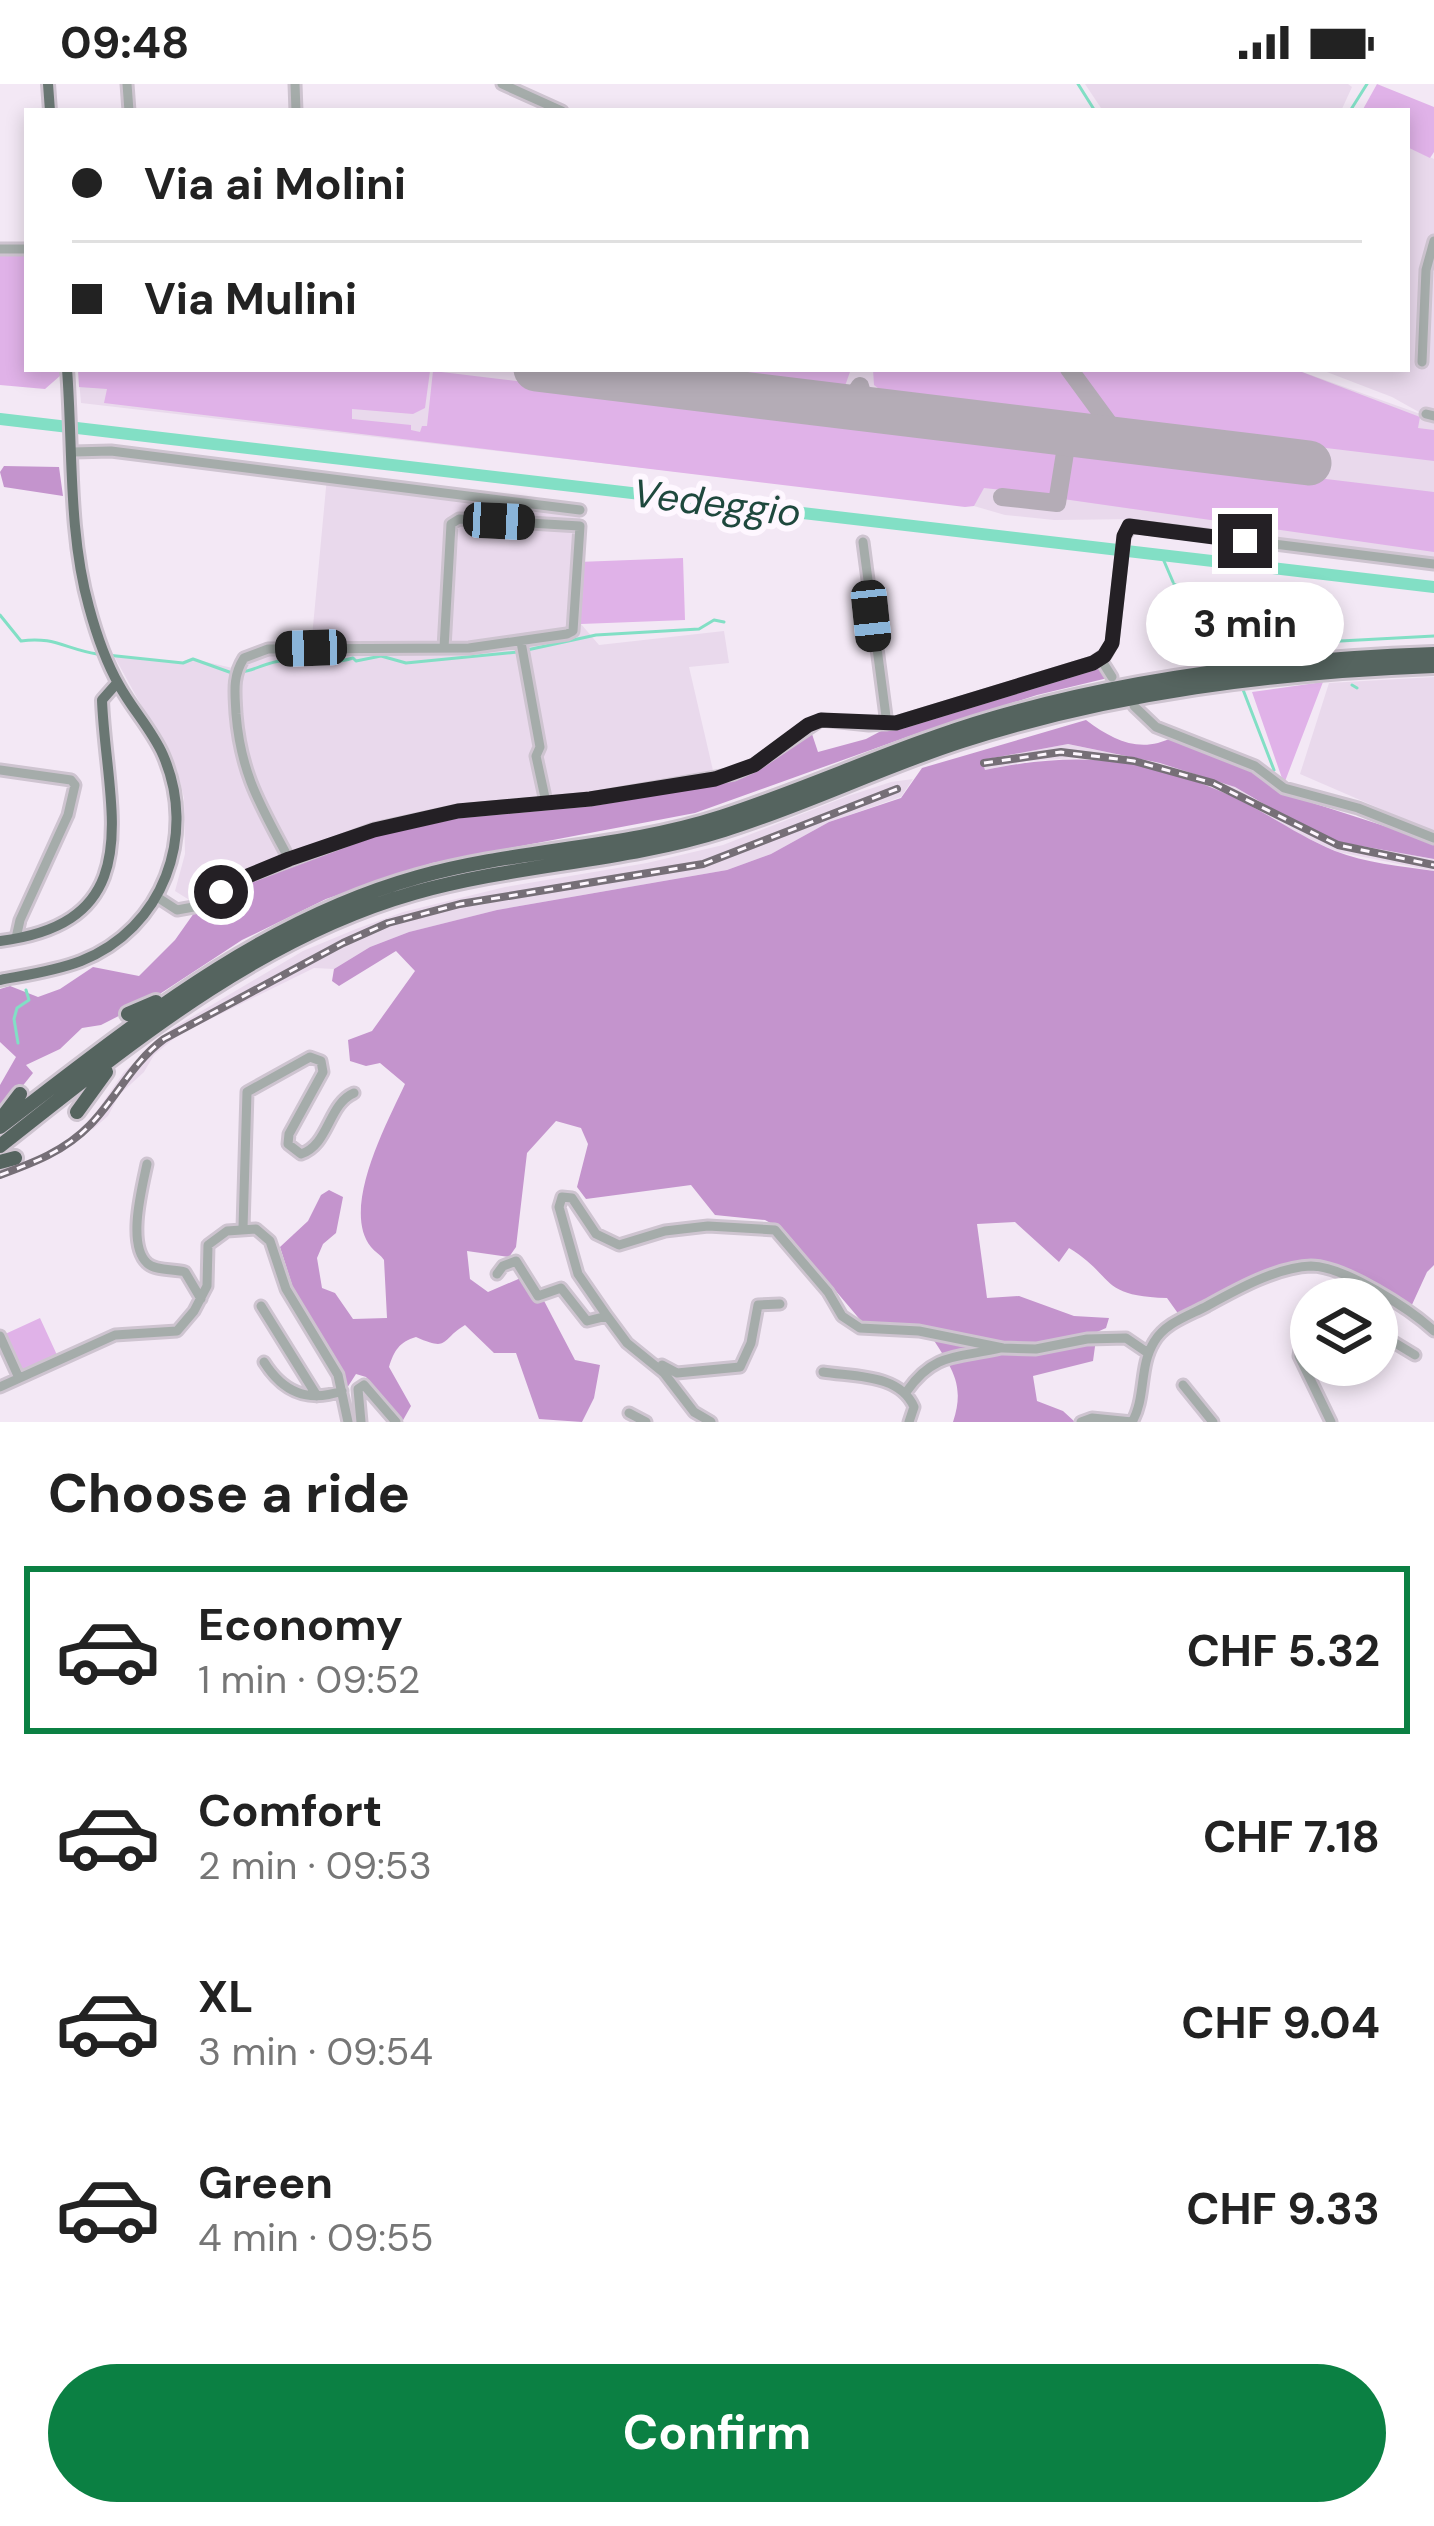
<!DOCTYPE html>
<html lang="en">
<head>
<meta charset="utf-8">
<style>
	body { margin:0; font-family:"DM Sans",sans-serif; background:#f2f2f2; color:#222; height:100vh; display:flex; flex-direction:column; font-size:45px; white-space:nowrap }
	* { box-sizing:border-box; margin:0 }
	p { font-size:39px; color:#767676 }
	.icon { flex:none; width:66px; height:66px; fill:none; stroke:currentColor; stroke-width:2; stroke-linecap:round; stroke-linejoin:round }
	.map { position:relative; height:1338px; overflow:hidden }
	.sheet { display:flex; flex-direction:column; background:#fff; flex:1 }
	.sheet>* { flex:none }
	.top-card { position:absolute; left:24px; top:24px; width:1386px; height:264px; border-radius:0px; box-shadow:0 6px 18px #0003; display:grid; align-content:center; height:264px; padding:0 48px; background:#fff }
	.fabs { position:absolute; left:1290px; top:1194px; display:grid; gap:24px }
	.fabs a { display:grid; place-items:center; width:108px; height:108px; border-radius:50%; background:#fff; box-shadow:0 6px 18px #0003; font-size:60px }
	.end { position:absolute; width:54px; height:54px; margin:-27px; border:15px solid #242025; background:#fff; box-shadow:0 0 0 6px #fff }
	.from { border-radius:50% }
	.bubble { position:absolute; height:84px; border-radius:42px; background:#fff; box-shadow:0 6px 18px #0003; font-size:39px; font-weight:700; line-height:84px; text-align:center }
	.car { position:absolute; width:36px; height:72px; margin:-36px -18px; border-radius:15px; box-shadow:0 0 9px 3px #0007; background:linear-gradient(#222 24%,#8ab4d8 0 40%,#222 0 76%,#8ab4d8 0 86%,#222 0) }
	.top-card b { display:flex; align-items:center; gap:42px; height:114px; font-size:45px }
	.top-card b+b { border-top:3px solid #e0e0e0 }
	.top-card i { width:30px; height:30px; background:#222 }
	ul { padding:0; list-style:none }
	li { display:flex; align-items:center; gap:36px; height:168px; margin:0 24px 18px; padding:0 24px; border:6px solid transparent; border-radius:0px }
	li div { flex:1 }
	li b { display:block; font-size:45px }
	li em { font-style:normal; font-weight:700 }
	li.active { border-color:#0b8043 }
	li>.icon { width:108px; height:108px; stroke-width:1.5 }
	h2 { padding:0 48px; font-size:54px; line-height:144px }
	.primary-button { display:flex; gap:24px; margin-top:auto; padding:24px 48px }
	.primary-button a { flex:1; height:138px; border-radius:72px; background:#0b8043; color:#fff; font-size:48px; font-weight:700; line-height:138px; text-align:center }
	.status { display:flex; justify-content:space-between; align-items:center; height:84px; padding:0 60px; background:#fff; direction:ltr }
	.status svg { height:33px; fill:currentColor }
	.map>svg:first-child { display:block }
	.built { fill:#e9d9ec }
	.green { fill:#e0b2e8 }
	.forest { fill:#c494cd }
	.water { fill:#82dfc5 }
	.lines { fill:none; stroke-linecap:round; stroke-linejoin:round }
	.stream { stroke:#82dfc5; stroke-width:3 }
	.river { stroke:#82dfc5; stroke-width:12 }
	.taxiway { stroke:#b4acb6; stroke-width:18 }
	.runway { stroke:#b4acb6; stroke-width:45 }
	.minor-casing { stroke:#cec4d0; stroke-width:15 }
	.major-casing { stroke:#cec4d0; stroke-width:16 }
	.highway-casing { stroke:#cec4d0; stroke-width:20 }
	.minor { stroke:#a5acaa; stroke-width:9 }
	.major { stroke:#6a7773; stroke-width:10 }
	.highway { stroke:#55645f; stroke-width:14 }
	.rail-casing { stroke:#766f77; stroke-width:8 }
	.rail { stroke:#fef7ff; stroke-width:3; stroke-dasharray:9; stroke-linecap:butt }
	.route { stroke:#242025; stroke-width:15 }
	.labels { text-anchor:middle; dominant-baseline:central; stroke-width:12; stroke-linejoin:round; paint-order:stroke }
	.water-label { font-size:39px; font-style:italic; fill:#1e483d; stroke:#fef7ff }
</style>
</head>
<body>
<div class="status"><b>09:48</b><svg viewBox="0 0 49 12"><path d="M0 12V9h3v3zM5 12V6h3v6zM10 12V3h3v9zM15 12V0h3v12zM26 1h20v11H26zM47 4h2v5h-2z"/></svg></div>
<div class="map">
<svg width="1434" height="1338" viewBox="0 0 1434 1338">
	<rect width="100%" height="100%" fill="#f3e8f5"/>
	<!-- built -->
	<path class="built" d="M 1085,0 L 1348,0 L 1352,3 L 1341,27 L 1103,27 Z
		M 1407,63 L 1434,75 L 1434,475 L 1139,435 L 1054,436 L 1005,431 L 974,422 L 81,319 L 78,285 L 1294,285 L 1426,332 L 1392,313 L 1319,285 L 1407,285 Z
		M 327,393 L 580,426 L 581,540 L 599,561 L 724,547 L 729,579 L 689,583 L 715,695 L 199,822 L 175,807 L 185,770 L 184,714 L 177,686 L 114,572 L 183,579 L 193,575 L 237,585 L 255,568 L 311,564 Z
		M 1434,593 L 1434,748 L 1300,690 L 1329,599 Z
		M 1068,660 L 1195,687 L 1235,703 L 1285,733 L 1339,758 L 1434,775 L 1434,787 L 1338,768 L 1278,741 L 1222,708 L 1094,673 L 1027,677 L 985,686 L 982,676 Z
		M 913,695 L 901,713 L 829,738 L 771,770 L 727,786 L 497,826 L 409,848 L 370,863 L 334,885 L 314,884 L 178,951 L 154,971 L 144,988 L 119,1011 L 108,1032 L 93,1045 L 88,1040 L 124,988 L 173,944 L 303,867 L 356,845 L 403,828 L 505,803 L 647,779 L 723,761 L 848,712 L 891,698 Z"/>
	<!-- green -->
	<path class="green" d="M 1377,0 L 1434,23 L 1434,68 L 1430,74 L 1407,63 L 1407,27 L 1362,27 Z
		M 0,168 L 27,169 L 27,285 L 61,285 L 61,291 L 45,305 L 0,301 Z
		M 78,285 L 430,287 L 425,324 L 413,330 L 352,325 L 352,335 L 411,341 L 411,346 L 420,348 L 422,342 L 427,342 L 433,287 L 1054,362 L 1061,375 L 1055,412 L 984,404 L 974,422 L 965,423 L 104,319 L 107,305 L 79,303 Z
		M 670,285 L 851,285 L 845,302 L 834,305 Z
		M 873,285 L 1294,285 L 1420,333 L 1418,344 L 1434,346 L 1434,377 L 887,311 L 874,301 Z
		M 1079,365 L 1434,408 L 1434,468 L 1063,415 L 1069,376 Z
		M 683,474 L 685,536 L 581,540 L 578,478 Z
		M 1323,598 L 1284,700 L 1252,608 Z
		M 40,1234 L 57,1271 L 21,1289 L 3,1251 Z"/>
	<!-- forest -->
	<path class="forest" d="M 4,382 L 59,383 L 63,412 L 4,403 L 0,388 Z
		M 1100,574 L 1112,593 L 1037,611 L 921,648 L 695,729 L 432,779 L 326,815 L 242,856 L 152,915 L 101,941 L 82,944 L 60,965 L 26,981 L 33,989 L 0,1030 L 0,1001 L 16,973 L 0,958 L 0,905 L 10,902 L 38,913 L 60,905 L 93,883 L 139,892 L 175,856 L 199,822 L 243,794 L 323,762 L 457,727 L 734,690 L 809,641 L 818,668 L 866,655 L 896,639 Z
		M 1086,636 C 1114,657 1141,670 1173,653 L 1251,685 L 1285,710 L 1434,758 L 1434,775 L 1339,758 L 1286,733 L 1235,703 L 1160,679 L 1068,660 L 982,676 L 985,686 C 1072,668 1137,672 1220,707 C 1259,723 1294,750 1335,767 C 1365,779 1401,782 1434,787 L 1434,1181 L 1427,1188 L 1410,1225 L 1312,1182 L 1241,1203 L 1182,1235 L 1167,1214 C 1098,1212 1116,1193 1069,1164 L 1059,1178 L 1015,1138 L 977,1140 L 987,1214 L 1019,1212 L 1074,1232 L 1109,1234 L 1106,1244 L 1097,1248 L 1093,1277 L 1033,1292 L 1037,1317 L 1063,1327 L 1075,1338 L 953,1338 C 967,1296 948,1281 927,1245 L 868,1245 L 785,1147 L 765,1136 L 715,1131 L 691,1101 L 586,1115 L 577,1103 L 588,1060 L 581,1044 L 556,1037 L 527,1069 L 516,1163 L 509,1173 L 467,1167 L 470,1195 L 488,1208 L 530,1190 L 575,1276 L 600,1281 L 594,1314 L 582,1338 L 539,1335 L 516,1269 L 494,1269 L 465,1241 C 440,1256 450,1268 416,1253 C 399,1258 394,1267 389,1283 L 411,1322 L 402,1338 L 366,1293 L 356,1290 L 347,1304 L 299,1223 L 280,1163 L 308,1137 L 321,1111 L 329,1106 L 343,1113 L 336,1149 L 323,1160 L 317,1174 L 322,1204 L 335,1209 L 353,1235 L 387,1234 L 384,1176 C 381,1171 375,1168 371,1163 C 340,1125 388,1037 405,1000 L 380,979 L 366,982 L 350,977 L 348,956 L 372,947 L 415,887 L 396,867 L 339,902 L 332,897 L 334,885 L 370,863 L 409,848 L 497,826 L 727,786 L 771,770 L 829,738 L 901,714 L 922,684 Z"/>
	<!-- water -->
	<path class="water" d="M 1211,507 L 1310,518 L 1311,529 L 1272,535 L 1303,559 L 1211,511 Z"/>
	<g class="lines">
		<!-- stream -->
		<path class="stream" d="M 1078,0 L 1095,27
			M 1350,27 L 1367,0
			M 1161,470 L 1173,498
			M 1174,500 L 1288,562
			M 1178,505 L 1223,567
			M 1196,512 L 1211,507
			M 0,531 L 21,557 C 53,552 66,565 97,570
			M 1303,559 L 1434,552
			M 527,566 L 596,551 L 699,545 L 714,536 L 724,538
			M 107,571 L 183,579 L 193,575 L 232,589
			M 241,588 C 256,586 267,578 281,577 C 306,574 329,582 353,574 L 356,577 L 381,572 L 406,579 L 518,568
			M 1352,601 L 1357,604
			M 1242,603 L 1274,686
			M 18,959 L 14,935 L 17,924 L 29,916 L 26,906"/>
		<!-- river -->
		<path class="river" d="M 0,335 L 1434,503"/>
		<!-- taxiway -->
		<path class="taxiway" d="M 537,285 L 538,285
			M 1069,285 L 1121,356
			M 832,320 L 850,317 L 860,302 L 865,319 L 884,326
			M 1002,413 L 1057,419 L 1068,350"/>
		<!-- runway -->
		<path class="runway" d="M 536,285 L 1309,379"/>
		<defs>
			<path id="minor" d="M 127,0 L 129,27
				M 295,0 L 296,27
				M 502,0 L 562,27
				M 0,165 L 27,165
				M 1422,278 L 1426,186 L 1434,157
				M 1426,330 L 1434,332
				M 73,368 L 111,367 L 580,426
				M 863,458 L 887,640
				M 521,558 L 540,663 L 536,672 L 546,718
				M 1100,574 L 1112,593
				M 1134,622 L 1156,643 L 1255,682 L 1284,704 L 1358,724 L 1434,754
				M 0,686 L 71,696 L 75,701 L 68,731 L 20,836 L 16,854
				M 289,775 C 261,722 241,691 236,630 C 235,609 232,593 244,574 L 268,565 L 469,564 L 567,550 L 573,547 L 580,442 L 459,435 L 451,440 L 444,564
				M 157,813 L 177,826 L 199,822 L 243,794 L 374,745 L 457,727 L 590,715 L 734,690 L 754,681 L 821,636 L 869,641 L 896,639 L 1093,579 L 1106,570 L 1112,559 L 1124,453 L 1131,442 L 1434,480
				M 147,1080 C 142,1104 127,1160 147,1179 C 155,1187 174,1185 185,1188 L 201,1215
				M 243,1144 L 247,1008 L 310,973 L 321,977 L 323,988 L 289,1050 L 288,1060 L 301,1070 C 329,1061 328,1020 354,1009
				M 497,1190 L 503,1182 L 516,1177 L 538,1212 L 561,1204 L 587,1237 L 607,1232
				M 261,1222 L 317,1312
				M 1377,1248 L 1415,1271
				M 0,1252 L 19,1294
				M 1311,1259 L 1300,1265 L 1299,1272 L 1331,1338
				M 264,1278 C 283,1308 307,1319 342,1307
				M 662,1281 L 677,1289 L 740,1283 L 751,1259 L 758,1221 L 780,1220
				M 823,1288 C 855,1293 900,1290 914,1323 L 909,1338
				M 1183,1301 L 1213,1338
				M 0,1303 L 115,1251 L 177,1247 L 194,1227 L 207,1202 L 208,1161 L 227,1147 L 256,1145 L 270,1157 L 286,1205 L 338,1291 L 348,1338
				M 907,1307 C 935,1267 960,1274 1001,1264
				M 629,1329 L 646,1338
				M 361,1338 L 358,1305 L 364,1301 L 396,1338
				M 711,1338 L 694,1328 L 664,1289 L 627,1259 L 607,1232 L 578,1190 L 559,1123 L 562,1113 L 572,1114 L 596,1150 L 619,1161 L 665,1147 L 708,1142 L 775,1146 L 828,1208 L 842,1232 L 860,1244 L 919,1247 L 1003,1264 L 1036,1265 L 1087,1255 L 1126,1254 L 1148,1269
				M 1081,1338 L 1092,1334 L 1132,1338
				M 1132,1338 C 1146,1315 1139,1282 1154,1258 C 1165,1239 1188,1232 1207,1222 C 1236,1206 1277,1183 1311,1182 C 1344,1182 1410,1225 1434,1247"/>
			<path id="major" d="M 48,0 L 50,27
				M 0,857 C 153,838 106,723 102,616 L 117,599
				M 0,896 C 26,891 55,887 81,877 C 163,845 198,751 163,671 C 152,646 132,625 119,601 C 106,578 96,549 89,523 C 68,448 73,363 67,285"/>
			<path id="highway" d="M 128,930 L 156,918
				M 77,1028 L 106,988
				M 1,1035 L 20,1010
				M 0,1043 C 130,944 257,838 418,793 C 517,765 622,765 721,733 C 813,703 901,661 994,634 C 1137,592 1286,575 1434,570
				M 0,1062 C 127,962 256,854 414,809 C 516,780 623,778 724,746 C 805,721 881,683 962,657 C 1115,608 1274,588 1434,582
				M 0,1078 L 15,1074"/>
		</defs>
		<!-- minor casing -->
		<use href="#minor" class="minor-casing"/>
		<!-- major casing -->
		<use href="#major" class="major-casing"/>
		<!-- highway casing -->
		<use href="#highway" class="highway-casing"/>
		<!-- minor -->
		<use href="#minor" class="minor"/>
		<!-- major -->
		<use href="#major" class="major"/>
		<!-- highway -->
		<use href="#highway" class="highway"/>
		<defs>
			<path id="rail" d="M 984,679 L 1061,668 L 1134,677 L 1213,699 L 1338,761 L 1434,781
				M 0,1091 C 33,1079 65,1067 90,1041 C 117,1013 132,979 164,955 L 343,859 L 388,839 L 460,820 L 703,780 L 897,705"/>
		</defs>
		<!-- rail casing -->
		<use href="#rail" class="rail-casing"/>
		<!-- rail -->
		<use href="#rail" class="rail"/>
	</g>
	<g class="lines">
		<!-- route -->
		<path class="route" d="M 221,808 L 243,794 L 289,775 L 374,746 L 458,727 L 590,715 L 715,695 L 754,681 L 808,641 L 821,636 L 896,639 L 1093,579 L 1104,572 L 1112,559 L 1124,452 L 1129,442 L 1245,457"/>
	</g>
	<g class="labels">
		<!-- water labels -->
		<g class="water-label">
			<text transform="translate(717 419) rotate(7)">Vedeggio</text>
		</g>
	</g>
</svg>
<div class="fabs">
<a><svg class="icon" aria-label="layers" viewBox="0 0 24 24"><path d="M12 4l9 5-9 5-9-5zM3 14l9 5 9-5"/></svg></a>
</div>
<i class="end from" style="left:221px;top:808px"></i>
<i class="end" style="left:1245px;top:457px"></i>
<div class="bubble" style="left:1146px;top:498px;width:198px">3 min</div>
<i class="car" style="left:499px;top:437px;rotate:93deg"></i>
<i class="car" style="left:871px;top:532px;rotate:174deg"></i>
<i class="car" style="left:311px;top:564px;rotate:268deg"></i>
<div class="top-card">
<b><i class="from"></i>Via ai Molini</b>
<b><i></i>Via Mulini</b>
</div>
</div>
<section class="sheet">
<h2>Choose a ride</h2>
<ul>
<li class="active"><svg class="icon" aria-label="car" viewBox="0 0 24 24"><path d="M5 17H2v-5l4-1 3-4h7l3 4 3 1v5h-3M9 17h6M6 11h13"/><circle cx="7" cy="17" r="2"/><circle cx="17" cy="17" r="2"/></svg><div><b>Economy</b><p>1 min · 09:52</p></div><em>CHF 5.32</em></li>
<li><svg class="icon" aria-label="car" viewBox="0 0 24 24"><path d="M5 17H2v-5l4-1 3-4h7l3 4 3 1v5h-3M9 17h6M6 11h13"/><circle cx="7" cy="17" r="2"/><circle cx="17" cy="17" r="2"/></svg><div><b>Comfort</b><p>2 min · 09:53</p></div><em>CHF 7.18</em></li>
<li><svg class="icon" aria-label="car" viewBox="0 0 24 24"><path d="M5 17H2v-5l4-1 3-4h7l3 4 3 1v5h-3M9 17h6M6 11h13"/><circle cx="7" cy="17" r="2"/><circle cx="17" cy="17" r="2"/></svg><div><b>XL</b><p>3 min · 09:54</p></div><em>CHF 9.04</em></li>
<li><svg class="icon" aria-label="car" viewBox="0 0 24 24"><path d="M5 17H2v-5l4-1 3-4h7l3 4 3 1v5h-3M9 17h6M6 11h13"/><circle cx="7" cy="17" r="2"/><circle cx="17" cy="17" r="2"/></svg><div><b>Green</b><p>4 min · 09:55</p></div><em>CHF 9.33</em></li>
</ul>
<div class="primary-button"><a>Confirm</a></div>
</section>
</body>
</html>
